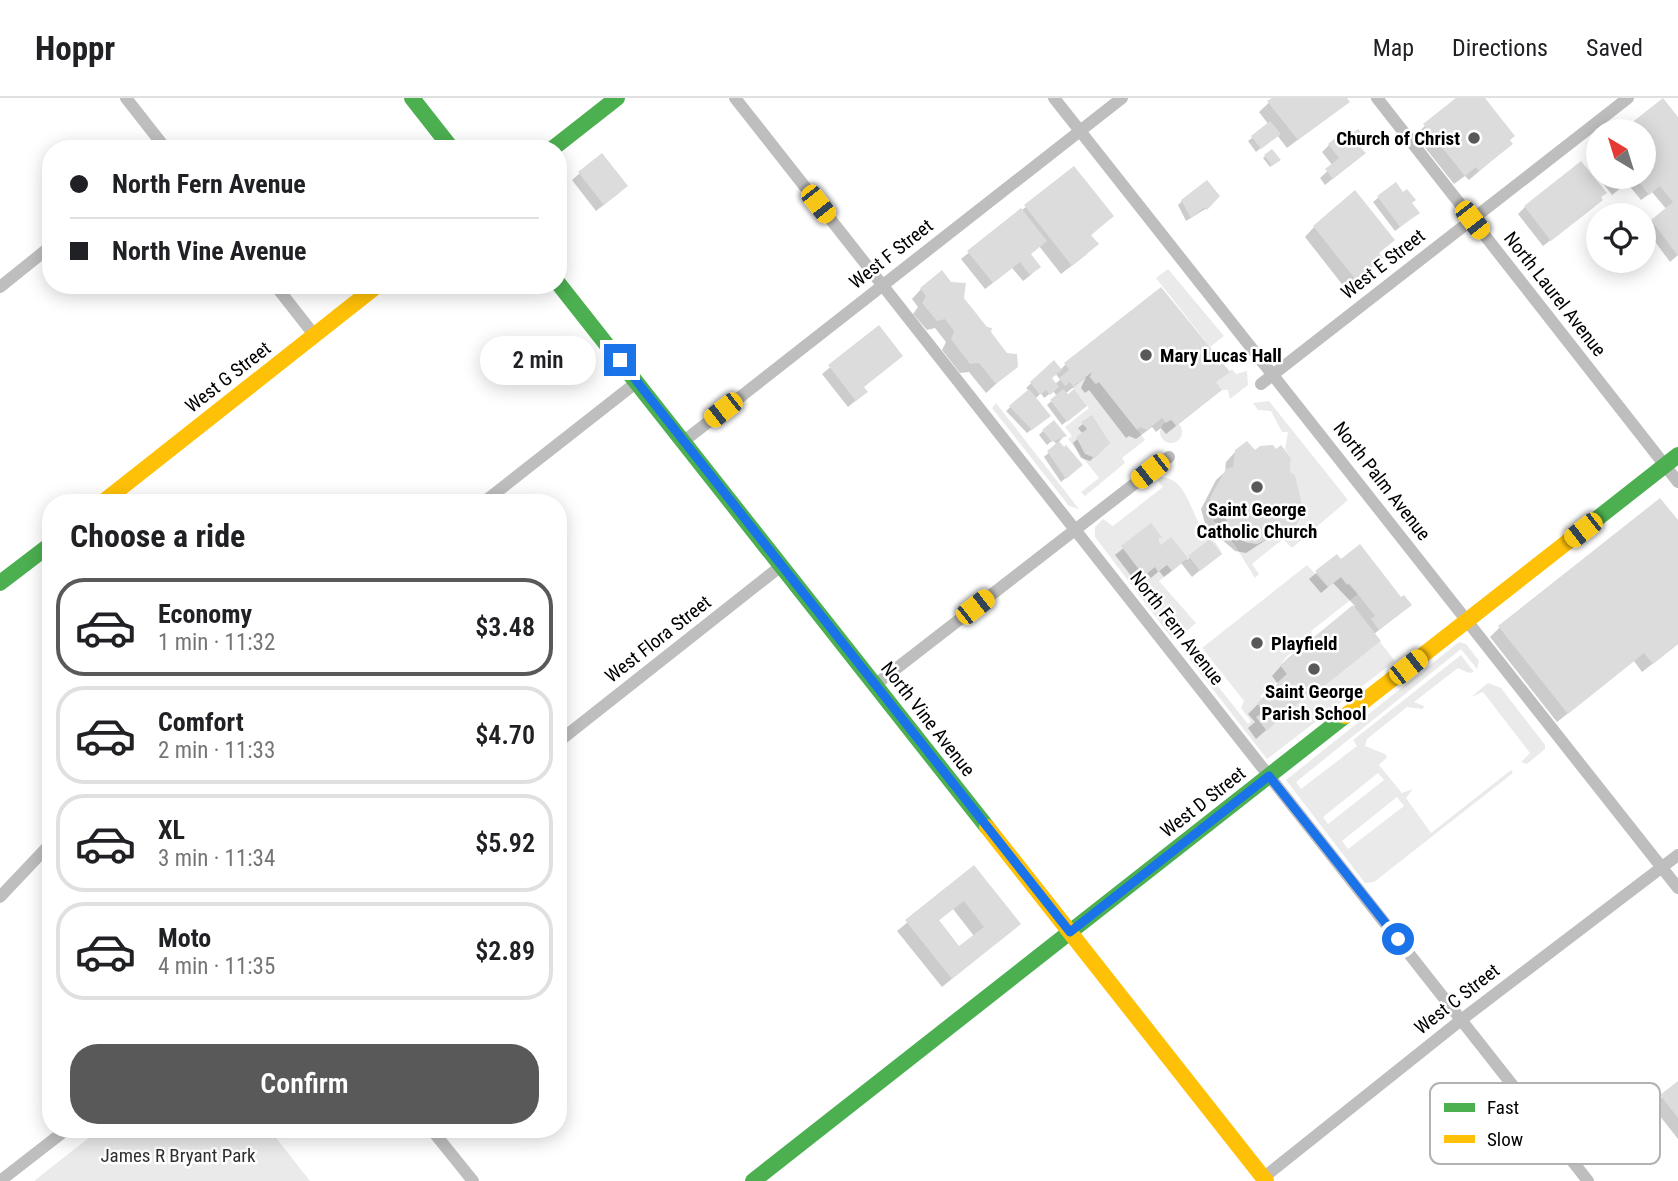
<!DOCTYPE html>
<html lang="en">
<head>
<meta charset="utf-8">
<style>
	body { margin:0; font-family:"Roboto Condensed",sans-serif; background:#f6f6f6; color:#202124; height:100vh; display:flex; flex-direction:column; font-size:26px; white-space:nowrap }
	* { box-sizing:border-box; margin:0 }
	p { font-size:23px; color:#757577 }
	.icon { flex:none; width:38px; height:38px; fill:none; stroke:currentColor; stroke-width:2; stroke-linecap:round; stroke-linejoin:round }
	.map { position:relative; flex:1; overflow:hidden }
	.side { position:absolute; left:42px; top:396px; width:525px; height:644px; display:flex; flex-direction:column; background:#fff; border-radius:28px; box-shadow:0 4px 18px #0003 }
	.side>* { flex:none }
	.top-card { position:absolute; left:42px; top:42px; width:525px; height:154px; border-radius:28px; box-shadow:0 4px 18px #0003; display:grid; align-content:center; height:154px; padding:0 28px; background:#fff }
	.needle { width:46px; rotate:322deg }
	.controls { position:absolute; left:1586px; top:21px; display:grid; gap:14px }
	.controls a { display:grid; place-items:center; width:70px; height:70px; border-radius:50%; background:#fff; box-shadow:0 4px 18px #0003; font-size:35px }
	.end { position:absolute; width:32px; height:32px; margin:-16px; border:9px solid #1a73e8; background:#fff; box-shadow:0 0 0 4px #fff }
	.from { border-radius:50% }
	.bubble { position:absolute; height:49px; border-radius:24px; background:#fff; box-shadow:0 4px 18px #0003; font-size:23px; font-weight:600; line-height:49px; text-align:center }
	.car { position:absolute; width:21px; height:42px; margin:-21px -10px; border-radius:9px; box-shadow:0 0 5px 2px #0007; background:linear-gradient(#f5c518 24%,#345 0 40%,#f5c518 0 76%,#345 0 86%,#f5c518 0) }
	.top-card b { display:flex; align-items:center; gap:24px; height:66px; font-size:26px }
	.top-card b+b { border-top:2px solid #e0e0e0 }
	.top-card i { width:18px; height:18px; background:#202124 }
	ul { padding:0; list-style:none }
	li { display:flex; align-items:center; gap:21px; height:98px; margin:0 14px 10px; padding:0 14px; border:4px solid #e0e0e0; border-radius:28px }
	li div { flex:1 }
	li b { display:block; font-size:26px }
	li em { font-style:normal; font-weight:600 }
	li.selected { border-color:#595959 }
	li>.icon { width:63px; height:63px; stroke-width:1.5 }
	h2 { padding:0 28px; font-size:32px; line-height:84px }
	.primary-button { display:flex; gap:14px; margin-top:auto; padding:14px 28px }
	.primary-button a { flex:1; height:80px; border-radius:28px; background:#595959; color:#fff; font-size:28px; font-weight:600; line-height:80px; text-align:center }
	header { display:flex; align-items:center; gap:42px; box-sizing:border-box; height:98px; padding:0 35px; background:#fff; border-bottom:2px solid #e0e0e0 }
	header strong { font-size:33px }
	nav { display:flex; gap:38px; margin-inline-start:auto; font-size:24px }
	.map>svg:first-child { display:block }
	.green { fill:#eaeaea; fill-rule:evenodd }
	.shadow { fill:#0003; fill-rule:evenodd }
	.building { fill:#dcdcdc; fill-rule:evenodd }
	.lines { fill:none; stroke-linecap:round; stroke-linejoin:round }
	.street { stroke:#bebebe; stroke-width:12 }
	.fast { stroke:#4caf50; stroke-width:16 }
	.slow { stroke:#ffc107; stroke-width:16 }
	.route { stroke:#1a73e8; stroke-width:9 }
	.poi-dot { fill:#595959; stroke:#fff; stroke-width:2.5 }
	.labels { text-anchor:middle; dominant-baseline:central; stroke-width:5; stroke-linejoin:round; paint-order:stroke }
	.poi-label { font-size:19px; font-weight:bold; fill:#000; stroke:#fff; text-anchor:start }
	.street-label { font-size:19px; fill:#000; stroke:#fff }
	.park-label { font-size:19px; fill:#2f2f2f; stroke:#fff }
	.key { fill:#fff; stroke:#b2b2b2; stroke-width:2 }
	.key-label { font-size:19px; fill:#000 }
</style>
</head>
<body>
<header>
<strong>Hoppr</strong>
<nav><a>Map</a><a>Directions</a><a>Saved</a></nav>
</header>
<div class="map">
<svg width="1678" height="1083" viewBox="0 0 1678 1083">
	<rect width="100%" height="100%" fill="#fff"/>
	<!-- green -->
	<path class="green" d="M 1168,171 L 1224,238 L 1210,249 L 1156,180 Z
		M 1232,271 L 1236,276 L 1247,273 L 1248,287 L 1230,301 L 1228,292 L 1222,292 L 1216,284 Z
		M 1092,274 L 1090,279 L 1095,286 L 1099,284 L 1145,342 L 1122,360 L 1125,365 L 1085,398 L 1081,394 L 1099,380 L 1068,341 L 1072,338 L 1065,329 L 1089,310 L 1072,289 Z
		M 1269,303 L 1348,402 L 1292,450 L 1283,441 L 1252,466 L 1259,476 L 1255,480 L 1234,446 L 1213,422 L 1225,418 L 1245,444 L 1257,446 L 1285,427 L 1296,431 L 1304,413 L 1295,377 L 1290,374 L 1291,360 L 1285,351 L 1288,334 L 1282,334 L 1271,313 L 1258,312 L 1253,305 Z
		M 996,305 L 1079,411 L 1069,408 L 992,310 Z
		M1160 334a11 11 0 1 1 22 0a11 11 0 1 1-22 0Z
		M 1161,379 C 1186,380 1190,412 1201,429 C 1208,439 1218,445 1222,456 L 1200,473 L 1189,460 L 1159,483 L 1196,525 L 1177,541 L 1171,539 L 1095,439 L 1095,429 L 1103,421 L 1113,428 L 1163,389 L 1157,382 Z
		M 1307,467 L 1328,489 L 1341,479 L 1358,496 L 1311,533 L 1313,540 L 1287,558 L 1280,567 L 1287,576 L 1260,598 L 1262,601 L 1257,605 L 1264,614 L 1257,620 L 1267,633 L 1319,587 L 1322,590 L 1380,544 L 1395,563 L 1267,661 L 1190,562 L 1188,555 L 1190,553 L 1248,626 L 1251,623 L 1241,610 L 1244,603 L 1202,550 Z
		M 1459,544 L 1466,546 L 1479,563 L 1477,571 L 1461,551 L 1296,684 L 1301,691 L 1357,648 L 1353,642 L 1461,557 L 1474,574 L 1469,575 L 1458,570 L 1414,604 L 1424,608 L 1423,611 L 1407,609 L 1367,641 L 1365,648 L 1385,656 L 1387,659 L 1379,667 L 1402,695 L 1413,691 L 1406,700 L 1431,735 L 1511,672 L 1513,675 L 1374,784 L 1365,785 L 1286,682 ZM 1378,675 L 1384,682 L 1328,726 L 1323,719 ZM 1397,699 L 1404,708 L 1348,751 L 1342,743 Z
		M 1488,585 L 1501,590 L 1545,647 L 1545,651 L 1527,666 L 1521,664 L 1530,655 L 1483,594 L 1471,599 Z
		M 100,1031 L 269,1031 L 310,1083 L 34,1083 Z"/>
	<!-- shadow -->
	<path class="shadow" d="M 1274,0 L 1345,0 L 1348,4 L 1287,50 L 1277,37 L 1256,54 L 1248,43 L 1269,27 L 1259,14 Z
		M 1456,0 L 1483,0 L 1511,46 L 1469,82 L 1465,78 L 1454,86 L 1415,37 Z
		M 1663,2 L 1678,21 L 1678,157 L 1670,164 L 1645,130 L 1667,112 L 1652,94 L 1641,102 L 1627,85 L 1612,97 L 1598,79 L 1643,79 L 1643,33 L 1624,33 Z
		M 1329,47 L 1359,51 L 1356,62 L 1325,87 L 1320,80 L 1333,68 L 1322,54 Z
		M 1272,53 L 1278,62 L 1270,69 L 1263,60 Z
		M 1598,54 L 1598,78 L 1587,65 Z
		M 601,57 L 619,95 L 596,113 L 572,82 Z
		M 1074,70 L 1112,118 L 1090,138 L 1087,156 L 1061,176 L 1039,148 L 1029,156 L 1032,176 L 1023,183 L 1012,170 L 985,191 L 961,161 Z
		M 1395,86 L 1410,106 L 1413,119 L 1395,133 L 1373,104 Z
		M 1182,103 L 1210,104 L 1212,107 L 1186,123 L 1178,107 Z
		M 1525,109 L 1594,109 L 1543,148 L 1518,116 Z
		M 1314,129 L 1378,156 L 1371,169 L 1345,190 L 1305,139 Z
		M 921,191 L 962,201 L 1016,268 L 986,295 L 969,274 L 960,275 L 942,252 L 946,244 L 935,230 L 927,232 L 913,216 L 918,209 L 912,201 Z
		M 878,230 L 859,300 L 848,309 L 822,276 Z
		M 1054,264 L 1060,272 L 1065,267 L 1227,273 L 1215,285 L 1210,301 L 1166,336 L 1161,330 L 1156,334 L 1152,329 L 1136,341 L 1129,338 L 1126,340 L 1089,292 L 1085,295 L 1081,290 L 1086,279 L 1065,296 L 1080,312 L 1062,327 L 1047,307 L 1057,298 L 1053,293 L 1044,300 L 1041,295 L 1035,301 L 1044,322 L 1027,335 L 1006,313 L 1029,293 L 1026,290 ZM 1056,276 L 1060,282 L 1055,286 L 1050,281 Z
		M 1092,319 L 1108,346 L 1090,363 L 1081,360 L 1073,345 L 1083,336 L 1078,330 Z
		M 1043,333 L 1064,338 L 1058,345 L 1076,371 L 1061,384 L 1044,359 L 1057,347 L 1053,342 L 1047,347 L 1039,337 Z
		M 1236,353 L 1255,355 L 1288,376 L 1294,430 L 1284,440 L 1275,436 L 1246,455 L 1235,453 L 1220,440 L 1216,427 L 1206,429 L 1201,411 L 1216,382 L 1225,374 L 1226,364 Z
		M 1678,425 L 1678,546 L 1642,574 L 1634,563 L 1557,624 L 1490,539 L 1499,530 Z
		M 1151,428 L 1161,449 L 1171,441 L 1187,462 L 1210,443 L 1212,462 L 1192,479 L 1181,465 L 1164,479 L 1159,473 L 1151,480 L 1147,475 L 1136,484 L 1115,457 Z
		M 1337,458 L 1402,514 L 1374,536 L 1379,543 L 1369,552 L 1311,598 L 1309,595 L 1256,641 L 1248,630 L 1255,624 L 1248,616 L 1278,586 L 1272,578 L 1288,560 L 1355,508 L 1333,485 L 1321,495 L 1309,481 Z
		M 974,770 L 1019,826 L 942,889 L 897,833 ZM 953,811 L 974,838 L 959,851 L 938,823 Z
		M 1678,985 L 1678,1041 L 1652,1008 Z"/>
	<!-- building -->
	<path class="building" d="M 1272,0 L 1347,0 L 1350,4 L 1298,42 L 1267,3 Z
		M 1456,0 L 1485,0 L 1515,38 L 1510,42 L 1513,46 L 1479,73 L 1476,69 L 1465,78 L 1423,26 Z
		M 1663,0 L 1678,19 L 1678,158 L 1651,122 L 1673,104 L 1660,88 L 1649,97 L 1635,79 L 1623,88 L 1615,79 L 1643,79 L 1643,33 L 1621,33 Z
		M 1270,23 L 1281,36 L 1261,51 L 1251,38 Z
		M 1346,31 L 1351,37 L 1358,31 L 1369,44 L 1361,50 L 1366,55 L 1333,81 L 1325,71 L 1339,60 L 1328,46 Z
		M 1272,51 L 1281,62 L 1272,68 L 1264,57 Z
		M 602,55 L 628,88 L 604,107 L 578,74 Z
		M 1581,63 L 1607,95 L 1601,99 L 1603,102 L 1551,143 L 1524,108 Z
		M 1074,68 L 1114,118 L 1091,137 L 1099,146 L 1072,168 L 1024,107 Z
		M 1207,82 L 1220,98 L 1207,112 L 1205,109 L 1191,120 L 1181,102 Z
		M 1396,84 L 1403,94 L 1407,91 L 1416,102 L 1412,105 L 1420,115 L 1400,129 L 1377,98 Z
		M 1355,92 L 1395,142 L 1379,155 L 1383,160 L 1356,182 L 1313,128 Z
		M 1021,110 L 1047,143 L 1031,156 L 1041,169 L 1030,177 L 1020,164 L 993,185 L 967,153 Z
		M 942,172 L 951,184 L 966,185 L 964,200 L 987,229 L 992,230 L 991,234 L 1007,255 L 1017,256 L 1018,269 L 996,286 L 979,265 L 970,266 L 951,241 L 954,233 L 945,221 L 937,223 L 922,205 L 926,198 L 920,190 Z
		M 1161,189 L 1230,274 L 1216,284 L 1222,292 L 1176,328 L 1171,321 L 1166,325 L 1162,320 L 1147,332 L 1140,329 L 1137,332 L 1099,284 L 1096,286 L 1090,279 L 1092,274 L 1073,289 L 1070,284 L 1065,288 L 1059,280 L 1069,272 L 1064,265 Z
		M 879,227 L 903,258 L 864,289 L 868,294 L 856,303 L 828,267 Z
		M 1054,262 L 1062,272 L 1052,280 L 1059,289 L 1050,297 L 1046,292 L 1040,297 L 1030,284 Z
		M 1029,291 L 1051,318 L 1032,332 L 1009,308 Z
		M 1063,291 L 1068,296 L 1074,291 L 1087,308 L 1067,324 L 1050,302 Z
		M 1092,317 L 1110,345 L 1095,360 L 1085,356 L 1076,339 L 1087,331 L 1081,324 Z
		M 1054,322 L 1067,338 L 1052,344 L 1042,332 Z
		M 1059,343 L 1064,349 L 1066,347 L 1083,367 L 1066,381 L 1047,353 Z
		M 1247,343 L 1255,352 L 1260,348 L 1273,347 L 1276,351 L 1281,347 L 1291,360 L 1290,374 L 1295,377 L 1304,413 L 1295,431 L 1285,427 L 1279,435 L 1257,446 L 1245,444 L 1229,430 L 1225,418 L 1215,420 L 1210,400 L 1226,371 L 1233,369 L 1235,352 Z
		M 1660,400 L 1678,422 L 1678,546 L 1653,566 L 1644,555 L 1568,616 L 1498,528 Z
		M 1151,425 L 1162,439 L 1157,442 L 1161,447 L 1171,439 L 1188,460 L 1172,473 L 1167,467 L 1158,474 L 1155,469 L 1144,478 L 1121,448 Z
		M 1210,441 L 1222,456 L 1200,473 L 1188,458 Z
		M 1360,446 L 1401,499 L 1404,497 L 1412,507 L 1379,532 L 1371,521 L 1375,518 L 1349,485 L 1347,487 L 1341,479 L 1328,489 L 1315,473 L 1337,456 L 1341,461 Z
		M 1353,507 L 1381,543 L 1322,590 L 1319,587 L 1267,633 L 1256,619 L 1264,614 L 1257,605 L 1287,576 L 1280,567 Z
		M 974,767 L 1021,826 L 952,881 L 905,822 ZM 964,803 L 984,829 L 959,848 L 939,822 Z
		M 1678,983 L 1678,1020 L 1660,997 Z"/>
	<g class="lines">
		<!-- street -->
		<path class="street" d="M 126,0 L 166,51
			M 735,0 L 1588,1083
			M 1054,0 L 1678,790
			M 1377,0 L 1678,384
			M 275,187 L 315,238
			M 0,189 L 51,148
			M 1261,286 L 1628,0
			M 684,343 L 1122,0
			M 484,404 L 637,284
			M 875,587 L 1169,359
			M 558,644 L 781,468
			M 0,799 L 51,745
			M 431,1031 L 473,1083
			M 1263,1080 L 1461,922 L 1678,757
			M 0,1083 L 67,1031"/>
		<!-- fast -->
		<path class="fast" d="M 412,0 L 452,51
			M 552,51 L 617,0
			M 558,185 L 987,729
			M 1589,427 L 1678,357
			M 0,485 L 51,446
			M 753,1083 L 1345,618"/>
		<!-- slow -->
		<path class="slow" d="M 103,404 L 378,187
			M 1345,618 L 1589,427
			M 987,729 L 1266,1083"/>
	</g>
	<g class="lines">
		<!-- route -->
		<path class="route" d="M 620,262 L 1070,834 L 1269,678 L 1398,841"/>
	</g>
	<!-- markers -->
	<g class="poi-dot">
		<circle cx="1474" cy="40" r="7"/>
		<circle cx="1146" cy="257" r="7"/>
		<circle cx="1257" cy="389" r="7"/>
		<circle cx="1257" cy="545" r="7"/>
		<circle cx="1314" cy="571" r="7"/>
	</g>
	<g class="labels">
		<!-- poi labels -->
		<g class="poi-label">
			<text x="1460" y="40" text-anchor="end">Church of Christ</text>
			<text x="1160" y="257">Mary Lucas Hall</text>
			<text x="1257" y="411" text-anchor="middle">Saint George<tspan x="1257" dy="22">Catholic Church</tspan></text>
			<text x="1271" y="545">Playfield</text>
			<text x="1314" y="593" text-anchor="middle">Saint George<tspan x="1314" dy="22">Parish School</tspan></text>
		</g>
		<!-- street labels -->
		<g class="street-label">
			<text transform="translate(891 156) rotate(-38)">West F Street</text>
			<text transform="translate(1383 166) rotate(-38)">West E Street</text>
			<text transform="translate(1555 196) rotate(52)">North Laurel Avenue</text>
			<text transform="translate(228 279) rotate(-38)">West G Street</text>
			<text transform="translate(1382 383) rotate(52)">North Palm Avenue</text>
			<text transform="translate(1177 530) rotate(52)">North Fern Avenue</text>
			<text transform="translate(658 541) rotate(-38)">West Flora Street</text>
			<text transform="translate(928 621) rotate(52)">North Vine Avenue</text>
			<text transform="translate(1203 704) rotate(-38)">West D Street</text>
			<text transform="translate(1457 901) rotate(-38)">West C Street</text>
		</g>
		<!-- park labels -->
		<g class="park-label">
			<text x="178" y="1057">James R Bryant Park</text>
		</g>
	</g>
	<!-- legend -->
	<rect x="1430" y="985" width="230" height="81" rx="10" class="key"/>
	<rect x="1444" y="1005" width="31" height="9" fill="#4caf50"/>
	<rect x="1444" y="1037" width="31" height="8" fill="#ffc107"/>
	<g class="key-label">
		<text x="1487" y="1016">Fast</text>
		<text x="1487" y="1048">Slow</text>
	</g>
</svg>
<div class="controls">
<a><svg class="needle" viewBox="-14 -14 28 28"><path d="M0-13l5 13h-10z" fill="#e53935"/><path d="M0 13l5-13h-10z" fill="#757577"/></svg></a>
<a><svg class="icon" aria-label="locate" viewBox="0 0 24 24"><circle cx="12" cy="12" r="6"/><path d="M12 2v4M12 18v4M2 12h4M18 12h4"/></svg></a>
</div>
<i class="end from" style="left:1398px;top:841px"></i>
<i class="end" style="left:620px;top:262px"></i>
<div class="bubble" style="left:480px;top:238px;width:116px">2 min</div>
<i class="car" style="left:818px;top:106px;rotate:142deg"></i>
<i class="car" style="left:1472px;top:122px;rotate:142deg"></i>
<i class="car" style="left:723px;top:312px;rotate:232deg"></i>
<i class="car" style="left:1150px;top:373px;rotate:232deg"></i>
<i class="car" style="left:1583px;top:432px;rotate:232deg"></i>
<i class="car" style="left:975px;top:509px;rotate:52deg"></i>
<i class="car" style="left:1408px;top:569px;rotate:52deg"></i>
<div class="top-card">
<b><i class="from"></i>North Fern Avenue</b>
<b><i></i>North Vine Avenue</b>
</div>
<section class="side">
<h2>Choose a ride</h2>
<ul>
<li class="selected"><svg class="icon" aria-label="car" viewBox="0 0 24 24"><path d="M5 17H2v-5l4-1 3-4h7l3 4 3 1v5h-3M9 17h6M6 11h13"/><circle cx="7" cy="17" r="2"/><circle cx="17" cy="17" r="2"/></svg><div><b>Economy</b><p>1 min · 11:32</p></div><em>$3.48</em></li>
<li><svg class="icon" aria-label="car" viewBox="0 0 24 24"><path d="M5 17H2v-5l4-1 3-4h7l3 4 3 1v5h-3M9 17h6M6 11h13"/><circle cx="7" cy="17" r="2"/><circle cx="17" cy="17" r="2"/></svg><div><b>Comfort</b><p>2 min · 11:33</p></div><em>$4.70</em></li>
<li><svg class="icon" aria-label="car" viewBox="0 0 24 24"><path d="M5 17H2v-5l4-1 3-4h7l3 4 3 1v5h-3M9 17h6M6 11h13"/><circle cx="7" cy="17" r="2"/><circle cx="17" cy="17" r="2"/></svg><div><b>XL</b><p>3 min · 11:34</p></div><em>$5.92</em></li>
<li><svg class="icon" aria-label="car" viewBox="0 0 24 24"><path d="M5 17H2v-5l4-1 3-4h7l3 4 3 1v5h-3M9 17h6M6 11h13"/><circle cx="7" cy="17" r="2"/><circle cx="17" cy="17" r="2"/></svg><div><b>Moto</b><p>4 min · 11:35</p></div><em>$2.89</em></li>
</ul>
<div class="primary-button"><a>Confirm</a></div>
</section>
</div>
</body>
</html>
